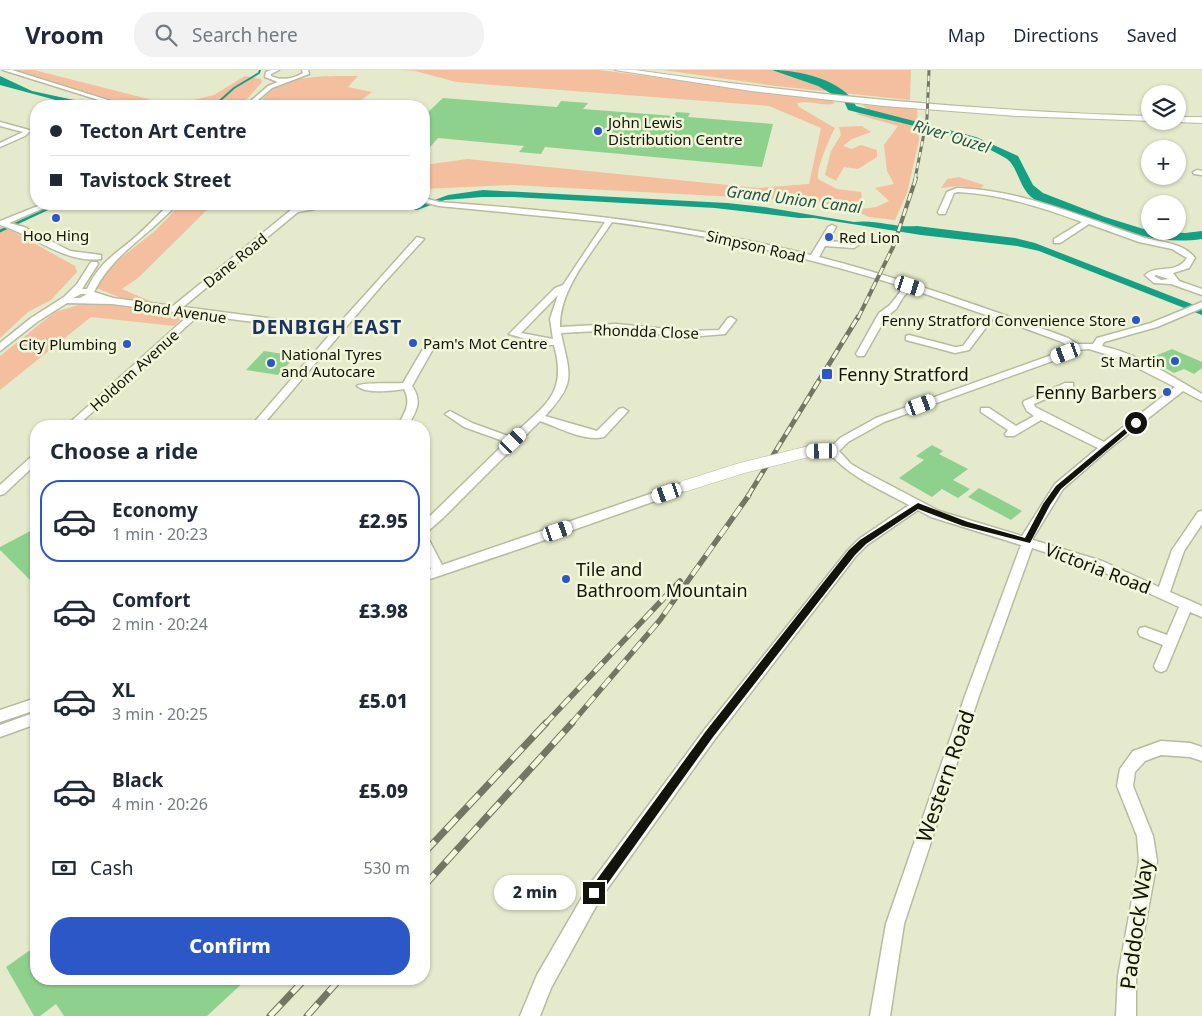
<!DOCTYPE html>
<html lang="en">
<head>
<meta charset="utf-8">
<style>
	body { margin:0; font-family:"Noto Sans",sans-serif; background:#f2f2f3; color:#1f2937; height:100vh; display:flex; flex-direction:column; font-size:19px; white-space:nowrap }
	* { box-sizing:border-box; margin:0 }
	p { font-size:16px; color:#747a83 }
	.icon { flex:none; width:28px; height:28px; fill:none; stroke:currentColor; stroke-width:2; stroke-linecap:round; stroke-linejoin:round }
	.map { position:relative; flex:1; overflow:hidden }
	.side { position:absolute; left:30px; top:350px; width:400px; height:565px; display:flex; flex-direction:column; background:#fff; border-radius:20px; box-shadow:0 1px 4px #0004 }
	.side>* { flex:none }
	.banner { position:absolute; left:30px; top:30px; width:400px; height:110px; border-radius:20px; box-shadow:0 1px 4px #0004; display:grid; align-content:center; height:110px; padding:0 20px; background:#fff }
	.buttons { position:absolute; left:1141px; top:15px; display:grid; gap:10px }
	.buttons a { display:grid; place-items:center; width:45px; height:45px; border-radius:50%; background:#fff; box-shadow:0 1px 4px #0004; font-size:25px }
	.end { position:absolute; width:22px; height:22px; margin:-11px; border:6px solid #121309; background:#fff; box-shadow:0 0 0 2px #fff }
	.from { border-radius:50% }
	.bubble { position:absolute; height:35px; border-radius:18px; background:#fff; box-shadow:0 1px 4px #0004; font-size:16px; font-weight:800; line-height:35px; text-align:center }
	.car { position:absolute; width:15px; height:30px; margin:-15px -8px; border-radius:6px; box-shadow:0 0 4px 1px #0007; background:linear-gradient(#fff 24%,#345 0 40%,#fff 0 76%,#345 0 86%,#fff 0) }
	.banner b { display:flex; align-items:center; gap:18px; height:48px; font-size:19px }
	.banner b+b { border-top:1px solid #e0e1e3 }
	.banner i { width:12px; height:12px; background:#1f2937 }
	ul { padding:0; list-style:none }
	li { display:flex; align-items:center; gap:15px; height:82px; margin:0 10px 8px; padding:0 10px; border:2px solid transparent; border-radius:20px }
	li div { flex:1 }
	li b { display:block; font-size:19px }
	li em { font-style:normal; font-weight:800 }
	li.on { border-color:#2b58c6 }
	li>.icon { width:45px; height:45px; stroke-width:1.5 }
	h2 { padding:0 20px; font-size:22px; line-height:60px }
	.pay { display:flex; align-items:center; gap:12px; height:55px; padding:0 20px; font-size:19px }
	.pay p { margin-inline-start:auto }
	.action { display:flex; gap:10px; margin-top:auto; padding:10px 20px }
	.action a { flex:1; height:58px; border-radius:20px; background:#2b58c6; color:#fff; font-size:20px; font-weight:800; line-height:58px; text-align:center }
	header { display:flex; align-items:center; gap:30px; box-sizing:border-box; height:70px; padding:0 25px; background:#fff; border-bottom:1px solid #e0e1e3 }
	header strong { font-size:24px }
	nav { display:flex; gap:28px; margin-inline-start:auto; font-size:18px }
	.search { width:350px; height:45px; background:#f2f2f3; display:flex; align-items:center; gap:12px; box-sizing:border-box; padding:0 18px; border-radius:20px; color:#747a83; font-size:19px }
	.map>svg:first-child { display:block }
	.green { fill:#f4bf9e }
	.water { fill:#15a084 }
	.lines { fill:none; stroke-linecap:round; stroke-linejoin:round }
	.stream-far1 { stroke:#15a084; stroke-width:2 }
	.stream { stroke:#15a084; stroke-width:2.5 }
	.river { fill:#15a084; fill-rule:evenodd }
	.building { fill:#8ed18d }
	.minor-casing { stroke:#b7bb9f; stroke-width:3 }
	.highway-casing { stroke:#b7bb9f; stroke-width:2 }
	.minor { fill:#fff; fill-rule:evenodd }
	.highway { fill:#fff; fill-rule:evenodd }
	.rail-far4-casing { stroke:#737663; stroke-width:3 }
	.rail-far3-casing { stroke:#737663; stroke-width:4 }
	.rail-far2-casing { stroke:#737663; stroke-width:5 }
	.rail-far1-casing { stroke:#737663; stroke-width:5.5 }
	.rail-casing { stroke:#737663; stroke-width:7 }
	.rail-far4 { stroke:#f3f7da; stroke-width:2; stroke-dasharray:5.5; stroke-linecap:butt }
	.rail-far3 { stroke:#f3f7da; stroke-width:2.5; stroke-dasharray:8; stroke-linecap:butt }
	.rail-far2 { stroke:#f3f7da; stroke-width:3; stroke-dasharray:9; stroke-linecap:butt }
	.rail-far1 { stroke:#f3f7da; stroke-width:4; stroke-dasharray:12; stroke-linecap:butt }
	.rail { stroke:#f3f7da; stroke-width:5; stroke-dasharray:16; stroke-linecap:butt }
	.minor-bridge-casing { stroke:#b7bb9f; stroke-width:12; stroke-linecap:butt }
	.minor-bridge { stroke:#fff; stroke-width:11 }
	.route { fill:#121309 }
	.poi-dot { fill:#2b58c6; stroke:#f3f7da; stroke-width:2 }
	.labels { text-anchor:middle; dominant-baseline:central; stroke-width:5; stroke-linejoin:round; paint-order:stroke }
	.far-poi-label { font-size:15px; fill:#121309; stroke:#f3f7da; text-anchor:start }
	.far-street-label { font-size:15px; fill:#121309; stroke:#f3f7da }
	.far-water-label { font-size:16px; font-style:italic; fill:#245649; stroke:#f3f7da }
	.poi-label { font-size:18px; fill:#121309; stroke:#f3f7da; text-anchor:start }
	.street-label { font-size:18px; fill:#121309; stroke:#f3f7da }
	.far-district-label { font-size:19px; font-weight:bold; letter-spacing:1px; fill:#1b3269; stroke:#f3f7da }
	.near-street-label { font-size:21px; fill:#121309; stroke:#f3f7da }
</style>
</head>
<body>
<header>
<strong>Vroom</strong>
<div class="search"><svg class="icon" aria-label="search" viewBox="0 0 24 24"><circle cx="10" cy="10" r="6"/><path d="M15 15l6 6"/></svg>Search here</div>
<nav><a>Map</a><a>Directions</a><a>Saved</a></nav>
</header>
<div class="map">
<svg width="1202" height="946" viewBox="0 0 1202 946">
	<rect width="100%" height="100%" fill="#e5eacc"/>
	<!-- green -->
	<path class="green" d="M 15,0 L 34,0 L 172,35 L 214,25 L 245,6 L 261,9 L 262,12 L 241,36 L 132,36 Z
		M 400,0 L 599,0 L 833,30 L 834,34 C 823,36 810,30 797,33 L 799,37 L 835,58 C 830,67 816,99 818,109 L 837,119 L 861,122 L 862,127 L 855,134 L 826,134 L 791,130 L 512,115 L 424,119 L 424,95 L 467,89 L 758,118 L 809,114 L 821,58 L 769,36 L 456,12 L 415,1 Z
		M 663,0 L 911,0 L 910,30 L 776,16 Z
		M 358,6 L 348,17 L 372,22 L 354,36 L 259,34 C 278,3 326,6 358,6 Z
		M 862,35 L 917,38 L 919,70 L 907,123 L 895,150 L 869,147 L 854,140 L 876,137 L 889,131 L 875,118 L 894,114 L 887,101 L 884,75 L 898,56 L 856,44 L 868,39 Z
		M 862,56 L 871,62 L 852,69 L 843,76 L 852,79 L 861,75 L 877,80 L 877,87 L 858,99 L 844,97 L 836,111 L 825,105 L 831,81 L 841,65 L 839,57 Z
		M 959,107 L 984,115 L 981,118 L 958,116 L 941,118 L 947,109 Z
		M 181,134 L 213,134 L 138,208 L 122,219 L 150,231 L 124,229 L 96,218 L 112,195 L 156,160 Z
		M 0,157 L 12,161 L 75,196 L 77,202 L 51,230 L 28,242 L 0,268 Z
		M 82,234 L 110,235 L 181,246 L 180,250 L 174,256 L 91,247 L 0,320 L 0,286 L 55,242 Z"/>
	<!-- water -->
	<path class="water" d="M 0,6 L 32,21 L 102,36 L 78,36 L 0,15 Z
		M 483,120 L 727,133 L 764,137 L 854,152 C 875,149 896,158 917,156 L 1015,168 L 1035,173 L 1202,238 L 1202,245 L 1039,181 L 1017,176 L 921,165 L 814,148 L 799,148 L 715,138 L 513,127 L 482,127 L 445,130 L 417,140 L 343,134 L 424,134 L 448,125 Z"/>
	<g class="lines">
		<!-- stream-far1 -->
		<path class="stream-far1" d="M 214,36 L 234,18 L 259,3 L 260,0"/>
		<!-- stream -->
		<path class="stream" d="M 0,161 L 58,134"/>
		<!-- river -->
		<path class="river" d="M 772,0 C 798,0 845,10 856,36 L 976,67 L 1018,86 L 1033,115 L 1043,123 L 1105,147 L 1150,161 L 1185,163 L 1202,161 L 1202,169 C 1152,176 1109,157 1063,140 C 1053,136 1040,134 1031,127 C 1020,118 1017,96 1007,89 C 971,65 892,52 848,40 L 844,31 L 818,16 Z"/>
	</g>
	<!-- building -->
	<path class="building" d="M 443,28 L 557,37 L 561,31 L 588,33 L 583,39 L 674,46 L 676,42 L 690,43 L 688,47 L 773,54 L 762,97 L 545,77 L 541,84 L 519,82 L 524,76 L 438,68 L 424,84 L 424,46 Z
		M 1172,279 L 1202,292 L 1202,298 L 1194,304 L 1184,299 L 1174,303 L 1148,289 Z
		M 264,281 L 296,286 L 278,305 L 246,300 Z
		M 932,375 L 943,381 L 939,384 L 968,399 L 953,410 L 970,419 L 958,428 L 942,419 L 932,427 L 899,408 L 924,390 L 916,386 Z
		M 979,418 L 1022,441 L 1011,450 L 968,427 Z
		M 36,458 L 36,516 L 0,480 L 0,477 Z
		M 36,876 L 36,909 L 247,909 L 207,946 L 64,946 L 56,934 L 40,946 L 34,946 L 6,897 Z"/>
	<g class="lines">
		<defs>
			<path id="minor" d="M 3,0 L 12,0 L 127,36 L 118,36 Z
				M 271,0 L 279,0 L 271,4 L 271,6 C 282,11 293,9 303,3 L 302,0 L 308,0 L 309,4 L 272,18 L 251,36 L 245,36 L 268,16 L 278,12 L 265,7 L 266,2 Z
				M 0,52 L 29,60 L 30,61 L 25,66 L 0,77 L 0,73 L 23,62 L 0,56 Z
				M 1197,100 L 1202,101 L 1202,105 L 1194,104 L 1193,102 Z
				M 957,118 C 1021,120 1079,146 1139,166 C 1158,173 1182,171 1195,188 L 1189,198 L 1173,203 L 1179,211 L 1202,219 L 1202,225 L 1171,214 L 1154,213 L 1145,205 C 1157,194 1176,205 1187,188 L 1172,179 L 1139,172 L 1089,154 L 1060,173 L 1054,173 L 1054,169 L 1082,152 C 1041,137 1001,124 958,122 L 954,123 L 945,144 L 939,144 L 938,142 L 947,122 ZM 1156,205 L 1169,209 L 1161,210 L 1154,206 Z
				M 424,128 L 439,132 C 565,141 689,154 811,185 L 828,157 L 832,155 L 836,157 L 828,171 L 852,173 L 856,172 L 860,174 L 854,178 L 825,176 L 819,187 C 904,209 986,238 1068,268 L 1077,274 L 1093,274 L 1097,268 L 1151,253 L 1202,232 L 1202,238 L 1157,257 L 1104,272 L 1102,276 C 1138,284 1171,306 1202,324 L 1202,331 L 1183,321 L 1109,379 L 1063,419 L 1033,468 L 1033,470 L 1102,491 L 1159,517 L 1172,480 L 1198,442 L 1202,441 L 1202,454 L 1184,481 L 1170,522 L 1202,536 L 1202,547 L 1190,542 L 1166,600 L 1161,602 L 1156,600 L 1154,596 L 1163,575 L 1140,566 L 1138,562 L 1140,558 L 1145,557 L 1167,565 L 1179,537 L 1092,497 L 1032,478 L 979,626 L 904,854 L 890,946 L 870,946 L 886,854 L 965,626 L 1021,475 L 931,447 L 918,440 L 867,475 L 856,486 L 715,669 L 600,829 L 551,918 L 540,946 L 520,946 L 537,905 L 588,817 L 705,659 L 848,480 L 859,469 L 909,435 C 881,420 852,408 830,384 L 807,383 L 805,381 L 807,379 L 830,378 L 840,368 L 876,348 L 1063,281 L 1068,277 L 1062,272 L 994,247 L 969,280 L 955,283 L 906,270 L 906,266 L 909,265 L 955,277 L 963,276 L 986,245 L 911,219 L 904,226 L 896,239 L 886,247 L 864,286 L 858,286 L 856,284 L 879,243 L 890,235 L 904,217 C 808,187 712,165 612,152 C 592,183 559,219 560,257 L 616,254 L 688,261 L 719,260 L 728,248 L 731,247 L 736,250 L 725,264 L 688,267 L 616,260 L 561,263 C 569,304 578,311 545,346 L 597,361 L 619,339 L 623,338 L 628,341 L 604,367 C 584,372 558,357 540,351 L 443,448 L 428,461 L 424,462 L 424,452 L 506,372 L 464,357 L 445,344 L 450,341 L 472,353 L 511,367 C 544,335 568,325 554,275 L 547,275 L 509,264 L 555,218 L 563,215 L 605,152 L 439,136 L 424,132 ZM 558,225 L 550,249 L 553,269 L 521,263 ZM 1089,279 L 1118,288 L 1175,317 L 1104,372 L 1035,337 L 1034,334 L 1073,317 L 1073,313 L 1065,313 L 1024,331 L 1023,333 L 1027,341 L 1034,346 L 1016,356 L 989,338 L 981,338 L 981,342 L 1008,360 L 1005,364 L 1006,366 L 1014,366 L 1041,350 L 1098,378 L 1055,414 L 1022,466 L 939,441 L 863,401 L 851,394 L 839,381 L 848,372 L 884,352 L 1069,285 L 1077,280 Z
				M 43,134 L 53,134 L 9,153 L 24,157 L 70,181 L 101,185 L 101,189 C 65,194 33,165 0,155 L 0,151 Z
				M 169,134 L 177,134 C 150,165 112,184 94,222 L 113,228 L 173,236 L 291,140 L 288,137 L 289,135 L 297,137 L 316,134 L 315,139 L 298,142 L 183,237 L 336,257 L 417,167 L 424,169 L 382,215 L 262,356 L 251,356 L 332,262 L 199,245 L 77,356 L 66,356 L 190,244 L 112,234 L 67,233 L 37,252 L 0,281 L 0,273 L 31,248 L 64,227 L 77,214 L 91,192 L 97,192 L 98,194 L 82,219 L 87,219 C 99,194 111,187 132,170 C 145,159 157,146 169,134 ZM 81,224 L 87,224 L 80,228 L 73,228 Z
				M 432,269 L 437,272 L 412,316 C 423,332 416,341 408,356 L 398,356 C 404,343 412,334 404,319 C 391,321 367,324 357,316 C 362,312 393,314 403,313 L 427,272 Z
				M 36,385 L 36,394 L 4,424 L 0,425 L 0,415 L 32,386 Z
				M 685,412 L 691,416 L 689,419 L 525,477 L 424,511 L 424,501 L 431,499 L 424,484 L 424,467 L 428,468 L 442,495 Z
				M 36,628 L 36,640 L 0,652 L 0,640 Z
				M 36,642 L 36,654 L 0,667 L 0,655 Z
				M 1161,671 L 1190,673 L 1202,677 L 1202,691 L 1190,687 L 1161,685 L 1145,691 L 1135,702 L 1133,716 L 1153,766 L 1157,791 L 1136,906 L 1136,946 L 1116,946 L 1118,906 L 1139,791 L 1137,766 L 1117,716 L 1120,699 L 1133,681 Z"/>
			<path id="highway" d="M 615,0 L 635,0 C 806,25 977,41 1150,46 L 1152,51 L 1017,46 L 884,36 L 751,21 Z
				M 1178,47 L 1202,47 L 1202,53 L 1175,52 L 1178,51 Z"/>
		</defs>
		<!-- minor casing -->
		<use href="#minor" class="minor-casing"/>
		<!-- highway casing -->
		<use href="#highway" class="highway-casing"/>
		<!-- minor -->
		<use href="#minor" class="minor"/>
		<!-- highway -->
		<use href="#highway" class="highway"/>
		<defs>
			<path id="rail-far4" d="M 915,109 L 927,48 L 929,0"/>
			<path id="rail-far3" d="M 858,248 L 893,177 L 916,108"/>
			<path id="rail-far2" d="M 748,426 L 858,247"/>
			<path id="rail-far1" d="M 545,654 L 680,511
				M 571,654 L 660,550 L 749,425"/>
			<path id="rail" d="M 424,783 L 546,653
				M 424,816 L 572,653
				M 270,946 L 305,909
				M 307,946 L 340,909"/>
		</defs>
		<!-- rail-far4 casing -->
		<use href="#rail-far4" class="rail-far4-casing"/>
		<!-- rail-far3 casing -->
		<use href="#rail-far3" class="rail-far3-casing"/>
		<!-- rail-far2 casing -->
		<use href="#rail-far2" class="rail-far2-casing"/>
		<!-- rail-far1 casing -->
		<use href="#rail-far1" class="rail-far1-casing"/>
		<!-- rail casing -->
		<use href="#rail" class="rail-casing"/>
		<!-- rail-far4 -->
		<use href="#rail-far4" class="rail-far4"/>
		<!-- rail-far3 -->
		<use href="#rail-far3" class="rail-far3"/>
		<!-- rail-far2 -->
		<use href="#rail-far2" class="rail-far2"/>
		<!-- rail-far1 -->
		<use href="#rail-far1" class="rail-far1"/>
		<!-- rail -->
		<use href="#rail" class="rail"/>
		<defs>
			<path id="minor-bridge" d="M 685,416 L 742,398 L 811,381"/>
		</defs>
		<!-- minor-bridge casing -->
		<use href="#minor-bridge" class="minor-bridge-casing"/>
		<!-- minor-bridge -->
		<use href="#minor-bridge" class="minor-bridge"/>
	</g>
	<!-- route -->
	<path class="route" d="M 1133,352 L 1139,353 L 1061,419 L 1050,435 L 1030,473 L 963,456 L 918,439 L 866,474 L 855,485 L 713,667 L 598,827 L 590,827 L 590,819 L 706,661 L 849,480 L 860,470 L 918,433 L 968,452 L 1025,468 L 1043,434 L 1056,416 Z"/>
	<!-- markers -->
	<g class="poi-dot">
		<circle cx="598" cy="61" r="5"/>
		<circle cx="56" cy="148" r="5"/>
		<circle cx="829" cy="167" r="5"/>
		<circle cx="1136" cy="250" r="5"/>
		<circle cx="413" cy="273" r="5"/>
		<circle cx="127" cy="274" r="5"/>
		<circle cx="1175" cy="291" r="5"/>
		<circle cx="271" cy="293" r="5"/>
		<rect x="821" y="298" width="12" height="12" rx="2.5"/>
		<circle cx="1167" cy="322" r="5"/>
		<circle cx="566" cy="509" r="5"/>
	</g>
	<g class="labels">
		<!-- far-poi labels -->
		<g class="far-poi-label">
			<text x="608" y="52">John Lewis<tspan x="608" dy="17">Distribution Centre</tspan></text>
			<text x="56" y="165" text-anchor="middle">Hoo Hing</text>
			<text x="839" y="167">Red Lion</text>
			<text x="1126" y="250" text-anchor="end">Fenny Stratford Convenience Store</text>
			<text x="423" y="273">Pam's Mot Centre</text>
			<text x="117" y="274" text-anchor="end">City Plumbing</text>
			<text x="281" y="284">National Tyres<tspan x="281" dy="17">and Autocare</tspan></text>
			<text x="1165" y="291" text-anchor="end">St Martin</text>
		</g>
		<!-- far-street labels -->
		<g class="far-street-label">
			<text transform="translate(756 176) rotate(13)">Simpson Road</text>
			<text transform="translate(235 190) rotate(-39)">Dane Road</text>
			<text transform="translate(180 241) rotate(8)">Bond Avenue</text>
			<text transform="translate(646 261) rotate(2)">Rhondda Close</text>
			<text transform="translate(134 300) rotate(-42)">Holdom Avenue</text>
		</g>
		<!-- far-water labels -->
		<g class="far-water-label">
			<text transform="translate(952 66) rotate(17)">River Ouzel</text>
			<text transform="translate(794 129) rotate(7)">Grand Union Canal</text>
		</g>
		<!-- poi labels -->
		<g class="poi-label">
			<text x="838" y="304">Fenny Stratford</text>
			<text x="1157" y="322" text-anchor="end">Fenny Barbers</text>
			<text x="576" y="499">Tile and<tspan x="576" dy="21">Bathroom Mountain</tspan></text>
		</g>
		<!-- street labels -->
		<g class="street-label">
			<text transform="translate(1098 498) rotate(21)">Victoria Road</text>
		</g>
		<!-- far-district labels -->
		<g class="far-district-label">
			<text x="327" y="257">DENBIGH EAST</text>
		</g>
		<!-- near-street labels -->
		<g class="near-street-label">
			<text transform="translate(945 706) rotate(-71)">Western Road</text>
			<text transform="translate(1136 854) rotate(-82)">Paddock Way</text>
		</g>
	</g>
</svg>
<div class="buttons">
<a><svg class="icon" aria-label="layers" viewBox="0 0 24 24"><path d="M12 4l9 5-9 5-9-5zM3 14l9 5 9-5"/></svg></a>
<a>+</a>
<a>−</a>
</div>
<i class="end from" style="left:1136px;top:353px"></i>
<i class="end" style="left:594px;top:823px"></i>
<div class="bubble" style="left:494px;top:805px;width:82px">2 min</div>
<i class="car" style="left:910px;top:216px;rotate:108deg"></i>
<i class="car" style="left:1066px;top:283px;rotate:250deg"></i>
<i class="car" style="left:921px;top:335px;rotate:70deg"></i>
<i class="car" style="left:513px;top:371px;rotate:46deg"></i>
<i class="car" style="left:822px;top:381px;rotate:269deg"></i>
<i class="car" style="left:667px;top:423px;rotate:251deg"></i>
<i class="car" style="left:558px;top:461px;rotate:71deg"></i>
<div class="banner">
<b><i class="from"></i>Tecton Art Centre</b>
<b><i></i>Tavistock Street</b>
</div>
<section class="side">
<h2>Choose a ride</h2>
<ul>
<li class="on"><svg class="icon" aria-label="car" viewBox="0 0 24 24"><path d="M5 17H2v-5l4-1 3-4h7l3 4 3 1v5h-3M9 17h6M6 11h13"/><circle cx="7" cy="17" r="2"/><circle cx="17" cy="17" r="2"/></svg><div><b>Economy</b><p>1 min · 20:23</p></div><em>£2.95</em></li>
<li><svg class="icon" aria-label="car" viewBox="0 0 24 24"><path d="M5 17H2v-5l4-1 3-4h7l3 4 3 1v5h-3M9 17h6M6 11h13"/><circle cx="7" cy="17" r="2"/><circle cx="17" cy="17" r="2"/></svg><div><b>Comfort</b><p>2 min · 20:24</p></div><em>£3.98</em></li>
<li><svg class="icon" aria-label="car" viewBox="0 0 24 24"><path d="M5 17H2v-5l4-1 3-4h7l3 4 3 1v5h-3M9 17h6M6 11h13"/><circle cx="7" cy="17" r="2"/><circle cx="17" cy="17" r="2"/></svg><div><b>XL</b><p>3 min · 20:25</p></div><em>£5.01</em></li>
<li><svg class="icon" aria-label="car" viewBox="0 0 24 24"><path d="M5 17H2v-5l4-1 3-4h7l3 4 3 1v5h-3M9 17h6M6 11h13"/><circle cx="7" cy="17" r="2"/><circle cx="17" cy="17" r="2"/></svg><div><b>Black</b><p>4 min · 20:26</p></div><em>£5.09</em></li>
</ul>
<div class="pay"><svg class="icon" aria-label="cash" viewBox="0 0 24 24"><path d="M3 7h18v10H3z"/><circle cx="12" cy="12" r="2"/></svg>Cash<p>530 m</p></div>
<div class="action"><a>Confirm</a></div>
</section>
</div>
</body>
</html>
